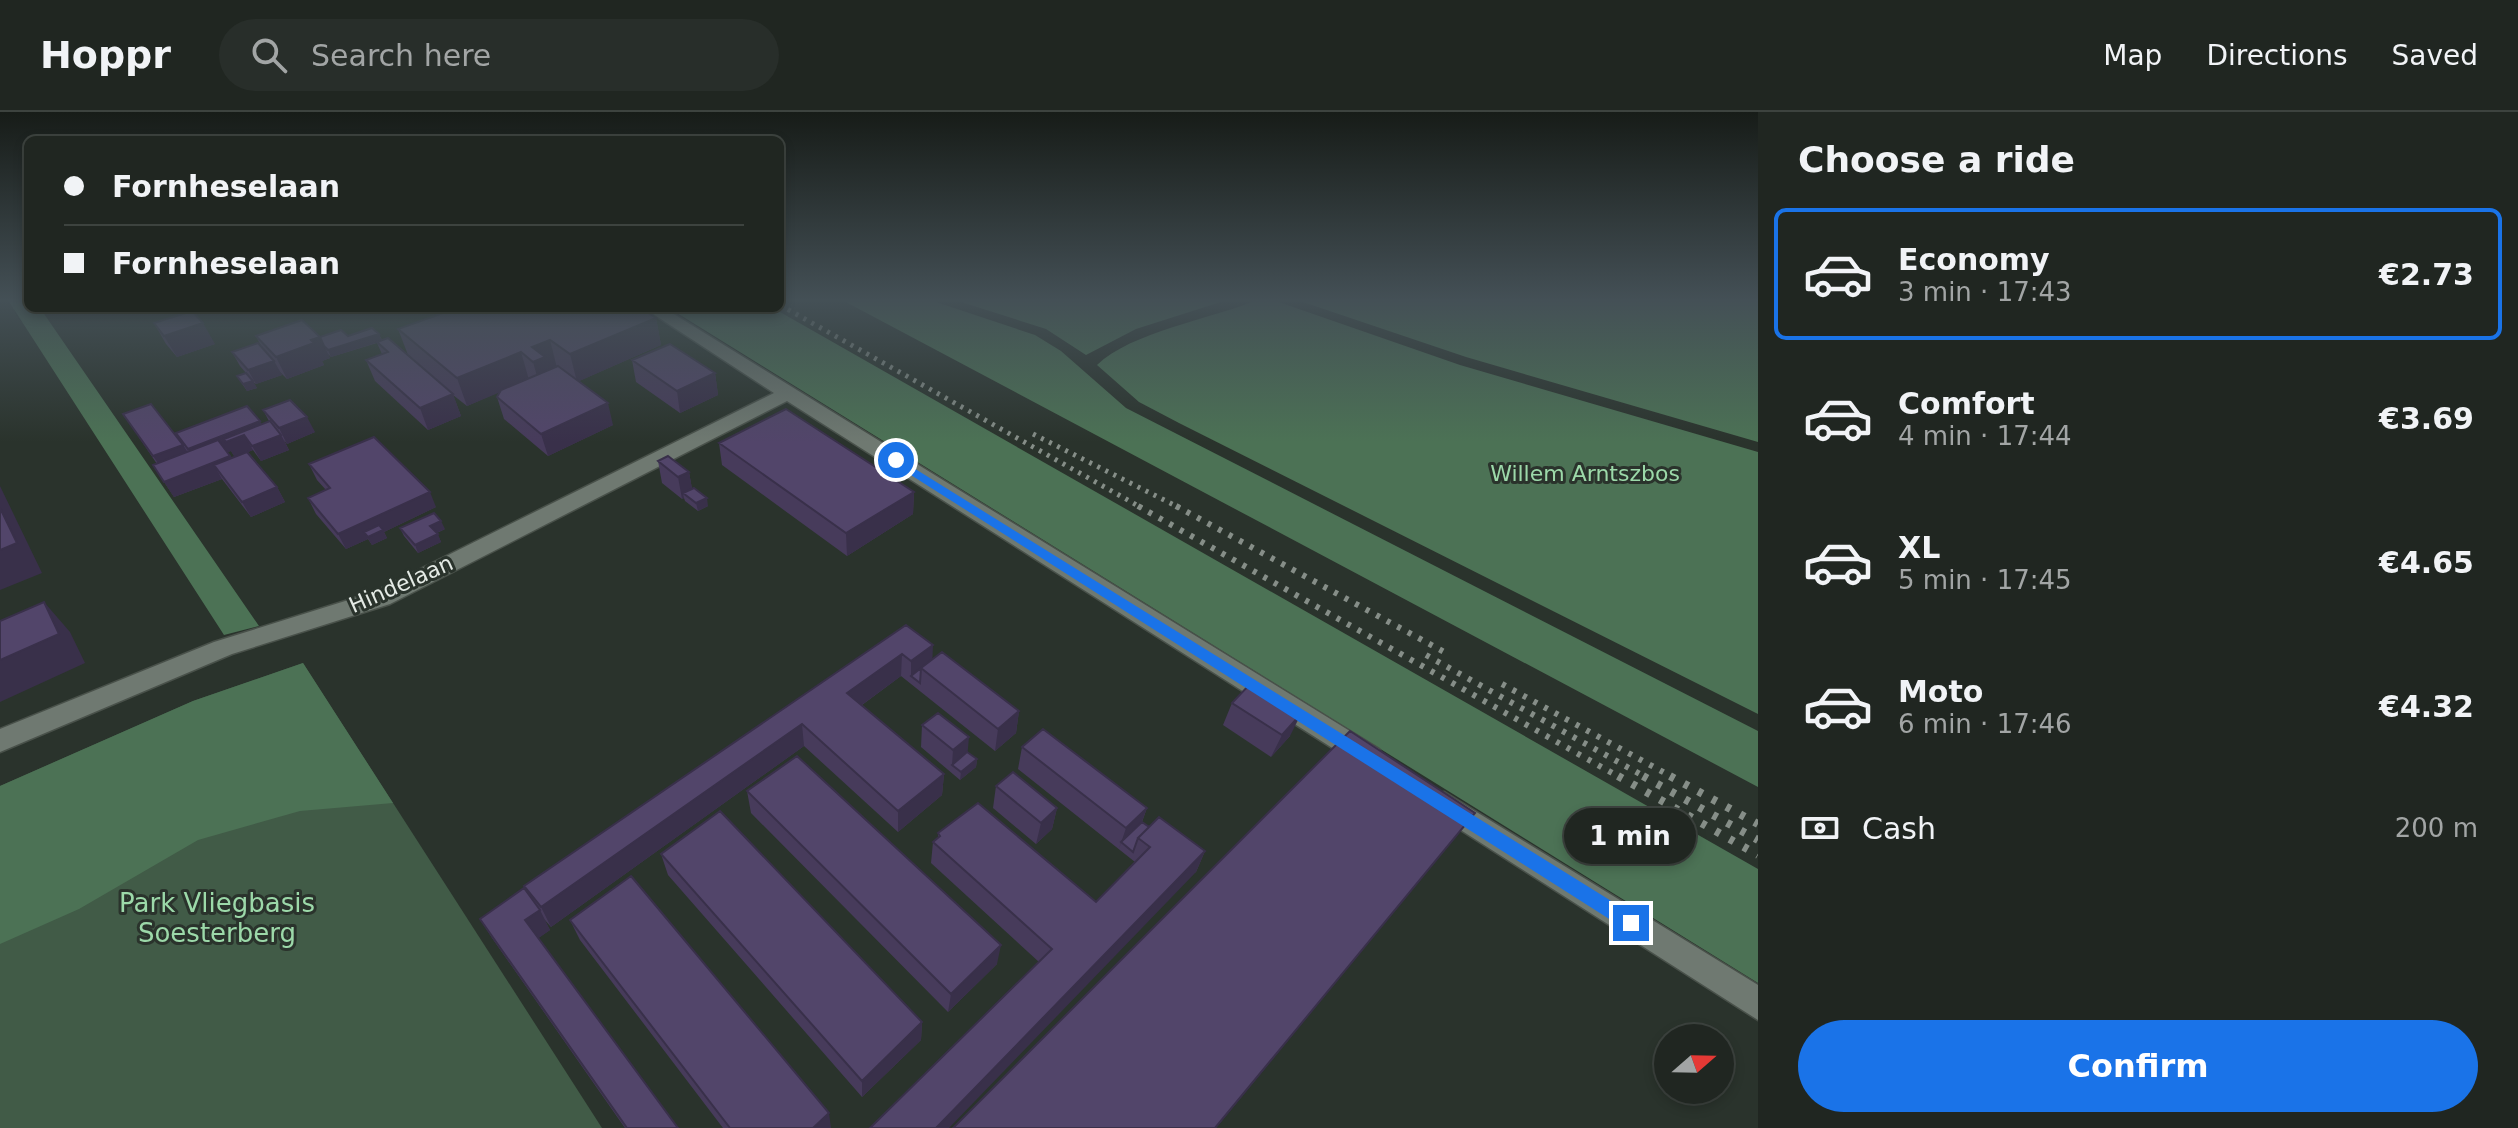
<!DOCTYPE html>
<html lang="en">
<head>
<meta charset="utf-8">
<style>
	body { margin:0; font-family:"DejaVu Sans",sans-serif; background:#282e2a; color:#f1f3f6; height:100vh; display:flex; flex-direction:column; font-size:30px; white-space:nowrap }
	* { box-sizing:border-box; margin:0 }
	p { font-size:26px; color:#a2a5a5 }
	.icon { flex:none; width:44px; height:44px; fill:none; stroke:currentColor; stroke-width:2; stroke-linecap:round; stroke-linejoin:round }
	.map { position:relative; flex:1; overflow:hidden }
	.drawer { display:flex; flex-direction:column; background:#202621; width:760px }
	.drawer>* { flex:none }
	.banner { position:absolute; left:24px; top:24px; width:760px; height:176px; border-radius:12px; box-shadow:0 4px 12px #0003,0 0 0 2px #3d433f; display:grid; align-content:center; height:176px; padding:0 40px; background:#202621 }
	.needle { width:52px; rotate:70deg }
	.fabs { position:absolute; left:1654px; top:912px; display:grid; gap:16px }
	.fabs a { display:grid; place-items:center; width:80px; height:80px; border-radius:50%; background:#202621; box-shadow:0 4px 12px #0003,0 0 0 2px #3d433f; font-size:40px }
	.end { position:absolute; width:36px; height:36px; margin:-18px; border:10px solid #1a73e8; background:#fff; box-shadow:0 0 0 4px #fff }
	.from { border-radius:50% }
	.bubble { position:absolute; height:56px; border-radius:28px; background:#202621; box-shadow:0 4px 12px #0003,0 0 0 2px #3d433f; font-size:26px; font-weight:600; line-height:56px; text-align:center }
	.banner b { display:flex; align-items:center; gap:28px; height:76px; font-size:30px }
	.banner b+b { border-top:2px solid #3d433f }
	.banner i { width:20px; height:20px; background:#f1f3f6 }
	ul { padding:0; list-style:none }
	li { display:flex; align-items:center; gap:24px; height:132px; margin:0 16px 12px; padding:0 24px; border:4px solid transparent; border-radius:12px }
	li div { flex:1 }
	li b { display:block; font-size:30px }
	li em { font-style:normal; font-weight:600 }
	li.on { border-color:#1a73e8 }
	li>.icon { width:72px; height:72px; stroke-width:1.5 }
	h2 { padding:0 40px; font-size:36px; line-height:96px }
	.pay { display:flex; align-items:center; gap:20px; height:88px; padding:0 40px; font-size:30px }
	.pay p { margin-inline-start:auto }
	.primary-button { display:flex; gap:16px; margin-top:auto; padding:16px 40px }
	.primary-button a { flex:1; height:92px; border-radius:48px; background:#1a73e8; color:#fff; font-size:32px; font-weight:600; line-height:92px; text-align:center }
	header { display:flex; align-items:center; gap:48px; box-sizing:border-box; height:112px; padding:0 40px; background:#202621; border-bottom:2px solid #3d433f }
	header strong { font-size:38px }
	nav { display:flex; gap:44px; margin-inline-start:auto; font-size:28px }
	.search { width:560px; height:72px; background:#282e2a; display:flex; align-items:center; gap:20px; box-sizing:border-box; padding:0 28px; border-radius:44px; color:#a2a5a5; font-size:30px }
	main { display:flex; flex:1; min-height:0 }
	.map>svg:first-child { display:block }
	.green { fill:#415b47 }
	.forest { fill:#4c7255 }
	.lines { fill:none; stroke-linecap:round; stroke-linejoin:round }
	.minor-casing { stroke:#49514a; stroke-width:3 }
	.minor { fill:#6f7971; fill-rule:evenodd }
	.rail-far2 { stroke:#868e88; stroke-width:5; stroke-dasharray:3 6; stroke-linecap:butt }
	.rail-far1 { stroke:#868e88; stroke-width:6; stroke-dasharray:4 8; stroke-linecap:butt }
	.rail { stroke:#868e88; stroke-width:8; stroke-dasharray:5 11; stroke-linecap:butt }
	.wall { fill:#473b5b; fill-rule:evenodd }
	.shaded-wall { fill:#39304a }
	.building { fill:#52456a; stroke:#39304a; stroke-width:2 }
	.route { fill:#1a73e8 }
	.labels { text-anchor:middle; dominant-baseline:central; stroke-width:6; stroke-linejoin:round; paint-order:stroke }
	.park-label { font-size:22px; fill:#9cd9a9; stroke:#2a332c }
	.street-label { font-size:22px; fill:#e4eae5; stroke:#2a332c }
	.near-park-label { font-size:26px; fill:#9cd9a9; stroke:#2a332c }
</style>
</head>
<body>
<header>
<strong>Hoppr</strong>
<div class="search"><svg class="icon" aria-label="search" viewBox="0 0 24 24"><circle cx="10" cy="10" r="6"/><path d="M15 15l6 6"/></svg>Search here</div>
<nav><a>Map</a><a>Directions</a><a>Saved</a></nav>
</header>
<main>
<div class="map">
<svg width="1758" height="1016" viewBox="0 0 1758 1016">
	<rect width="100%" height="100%" fill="#2a332c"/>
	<!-- green -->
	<path class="green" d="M 303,551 L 602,1016 L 0,1016 L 0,674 L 193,589 Z"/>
	<!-- forest -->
	<path class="forest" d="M 8,188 L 28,188 L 28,196 L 40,196 L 259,514 L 224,523 Z
		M 842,188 L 930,188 L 1035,223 L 1061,239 L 1126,296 L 1758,619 L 1758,675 Z
		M 955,188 L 1227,188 L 1136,217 L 1086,243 L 1046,217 Z
		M 1257,188 L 1273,188 L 1460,253 L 1758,340 L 1758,602 L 1179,311 L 1139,290 L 1097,253 C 1131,220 1211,207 1257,188 Z
		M 1297,188 L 1758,188 L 1758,330 L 1466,245 Z
		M 669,196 L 773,196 L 1758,757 L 1758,871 Z
		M 303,551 L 393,691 L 300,699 L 198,728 L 79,797 L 0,832 L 0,674 L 193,589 Z"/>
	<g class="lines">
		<defs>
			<path id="minor" d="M 644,196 L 664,196 L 1379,637 L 1383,645 L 1379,653 L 1369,656 L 1359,653 L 787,289 L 390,492 L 232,542 L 0,640 L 0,617 L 214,530 L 374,480 L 774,281 Z
				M 1444,680 L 1758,873 L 1758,908 L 1434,701 L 1430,692 L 1434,683 Z"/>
		</defs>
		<!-- minor casing -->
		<use href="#minor" class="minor-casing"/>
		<!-- minor -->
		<use href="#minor" class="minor"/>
		<!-- rail-far2 -->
		<path class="rail-far2" d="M 780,193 L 1142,396
			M 1033,322 L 1180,396"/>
		<!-- rail-far1 -->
		<path class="rail-far1" d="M 1138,394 L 1621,666
			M 1176,394 L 1446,541
			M 1426,543 L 1647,666
			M 1502,572 L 1674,666"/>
		<!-- rail -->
		<path class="rail" d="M 1618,664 L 1758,743
			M 1643,664 L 1758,728
			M 1670,664 L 1758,712"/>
	</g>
	<!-- wall -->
	<path class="wall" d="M 656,206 L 661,233 L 579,269 L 613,313 L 548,344 L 504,307 L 497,285 L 499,280 L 467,294 L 453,283 L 461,304 L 428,318 L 375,269 L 366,248 L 382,242 L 377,231 L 331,245 L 328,242 L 330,246 L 322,249 L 324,253 L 287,267 L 279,259 L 282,263 L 256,272 L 253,270 L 257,276 L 247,279 L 237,264 L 246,261 L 240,254 L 232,240 L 261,234 L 256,224 L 320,225 L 379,222 L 382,228 L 408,243 L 398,217 Z
		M 154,211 L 215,232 L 177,245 L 166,232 Z
		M 632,248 L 715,261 L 718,283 L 680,301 L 636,270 Z
		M 263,298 L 315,320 L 287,332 L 284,328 L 289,338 L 261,349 L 253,338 L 248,340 L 277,375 L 285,390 L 251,405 L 222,367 L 174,385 L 153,353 L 157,352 L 123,302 L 183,333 L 187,340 L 176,321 L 262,312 L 269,309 ZM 231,339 L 235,345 L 232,346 L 227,340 Z
		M 719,331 L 914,380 L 913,402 L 847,444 L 722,353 Z
		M 658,349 L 689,360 L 692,377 L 708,394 L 698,399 L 685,389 L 684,386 L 682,387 L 662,371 Z
		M 309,352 L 436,395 L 384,420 L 387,426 L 372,433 L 368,427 L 346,437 L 316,402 L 308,386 L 326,378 L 317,368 Z
		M 400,416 L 445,417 L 437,421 L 441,430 L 418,441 L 404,424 Z
		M 906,513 L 932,548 L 1019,599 L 1016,621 L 995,639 L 901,564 L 862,593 L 944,662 L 942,683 L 898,720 L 804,634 L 551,815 L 544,807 L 550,818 L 538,826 L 678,1016 L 625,1016 L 492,826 L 480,807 L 529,784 L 524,774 Z
		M 1232,591 L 1290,624 L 1271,645 L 1223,613 Z
		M 922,613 L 967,640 L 977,647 L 976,655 L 960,668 L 921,635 Z
		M 1022,635 L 1147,696 L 1142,710 L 1149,715 L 1205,739 L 1196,760 L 1039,850 L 931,751 L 933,730 L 938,726 L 938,721 L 1096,790 L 1135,750 L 1018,657 Z
		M 996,674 L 1057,696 L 1052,717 L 1036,732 L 993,696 Z
		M 747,679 L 997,852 L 948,900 L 751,701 Z
		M 661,742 L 922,910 L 921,928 L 862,985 L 668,763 Z
		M 570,808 L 831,1016 L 723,1016 L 580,828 Z"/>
	<!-- shaded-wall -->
	<path class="shaded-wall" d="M 656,206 L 661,233 L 577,270 L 570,242 Z
		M 203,211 L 215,232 L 177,245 L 164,224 Z
		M 379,222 L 382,229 L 331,245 L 328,238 Z
		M 320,225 L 330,246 L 322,249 L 324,253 L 287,267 L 276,245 Z
		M 550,228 L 557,256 L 541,278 L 533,250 L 532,235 Z
		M 521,240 L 529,268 L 467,294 L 457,266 Z
		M 274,249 L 282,263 L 256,272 L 248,258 Z
		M 715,261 L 718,283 L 680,301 L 677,279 Z
		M 253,269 L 257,276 L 247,279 L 243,272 Z
		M 453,282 L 461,304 L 428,318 L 420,296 Z
		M 608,291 L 613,313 L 548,344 L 541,322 Z
		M 307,305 L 315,320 L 287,332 L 279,316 Z
		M 260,309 L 268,324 L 244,323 L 253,338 L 235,346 L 224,327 L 231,339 L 198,352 L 188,337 Z
		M 281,323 L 289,338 L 261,349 L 252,334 Z
		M 183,333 L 197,355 L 168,366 L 153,344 Z
		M 230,344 L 239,360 L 214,353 L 222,367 L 174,385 L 164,370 Z
		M 689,360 L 693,382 L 683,381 L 684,386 L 682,387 L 678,365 Z
		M 0,374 L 42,461 L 0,478 Z
		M 277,375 L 285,390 L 251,405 L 242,390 Z
		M 430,380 L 436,395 L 384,420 L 387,426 L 372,433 L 364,420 L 368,427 L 346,437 L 338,422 Z
		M 914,380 L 913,402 L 847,444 L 846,421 Z
		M 707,386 L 708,394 L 698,399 L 696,391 Z
		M 441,409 L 445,417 L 434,422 L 430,414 Z
		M 438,422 L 441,430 L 418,441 L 415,433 Z
		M 44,490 L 70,520 L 85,551 L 0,590 L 0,548 Z
		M 933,533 L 932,556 L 921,556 L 911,564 L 911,549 Z
		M 902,542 L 901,564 L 848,603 L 847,581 Z
		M 1019,599 L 1016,621 L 995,639 L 998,617 Z
		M 1301,602 L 1290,624 L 1271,645 L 1282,623 Z
		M 802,612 L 804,634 L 551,815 L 541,795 Z
		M 969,625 L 967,647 L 952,653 L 953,638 Z
		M 977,647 L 976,655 L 960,668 L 961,660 Z
		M 944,662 L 942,683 L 898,720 L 898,699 Z
		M 1057,696 L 1052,717 L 1036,732 L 1041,711 Z
		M 1147,696 L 1139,717 L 1121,730 L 1119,737 L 1126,716 Z
		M 1475,701 L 1216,1016 L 1215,1016 Z
		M 1205,739 L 1196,760 L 949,1016 L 936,1016 Z
		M 540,798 L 550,818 L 536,828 L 525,808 Z
		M 1001,833 L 997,852 L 948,900 L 951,882 Z
		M 922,910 L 921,928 L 862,985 L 862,969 Z
		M 829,1001 L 831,1016 L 813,1016 Z"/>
	<!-- building -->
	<path class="building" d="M 457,196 L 641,196 L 656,206 L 570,242 L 550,228 L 532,235 L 545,245 L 533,250 L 521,240 L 457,266 L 398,217 Z
		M 192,199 L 203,211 L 164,224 L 154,211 Z
		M 302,208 L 320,225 L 311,228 L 314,231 L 276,245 L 256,224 Z
		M 372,216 L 379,222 L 328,238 L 324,234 L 320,225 L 341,218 L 348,224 Z
		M 388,226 L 453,282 L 420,296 L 366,248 L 388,240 L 377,230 Z
		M 258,231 L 274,249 L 248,258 L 232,240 Z
		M 670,232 L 715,261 L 677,279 L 632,248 Z
		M 558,254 L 608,291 L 541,322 L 497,285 L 501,278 Z
		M 246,261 L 253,269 L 243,272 L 237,264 Z
		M 290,288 L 307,305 L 279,316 L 263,298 Z
		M 151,292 L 183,333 L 153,344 L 123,302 Z
		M 247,294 L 260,309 L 188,337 L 176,321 Z
		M 786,297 L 914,380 L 846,421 L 719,331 Z
		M 270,309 L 281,323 L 252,334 L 244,323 L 226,330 L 224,327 Z
		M 374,325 L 430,380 L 338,422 L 308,386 L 330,376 L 309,352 Z
		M 218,328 L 230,344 L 164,370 L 153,353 Z
		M 247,340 L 277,375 L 242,390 L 214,353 Z
		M 668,344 L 689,360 L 678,365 L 658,349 Z
		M 694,376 L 707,386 L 696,391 L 683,381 Z
		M 0,396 L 17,431 L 0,438 Z
		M 434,401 L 441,409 L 430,414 L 438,422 L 415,433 L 400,416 Z
		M 379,413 L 383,418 L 368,425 L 364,420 Z
		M 44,490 L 59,522 L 0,548 L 0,509 Z
		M 906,513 L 933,533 L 911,549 L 902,542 L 847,581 L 944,662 L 898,699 L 802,612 L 541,795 L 524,774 Z
		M 942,540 L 1019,599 L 998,617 L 921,556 Z
		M 921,556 L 920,571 L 911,564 Z
		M 1251,571 L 1301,602 L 1282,623 L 1232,591 Z
		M 938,601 L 969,625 L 953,638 L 922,613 Z
		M 1043,617 L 1147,696 L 1126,716 L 1022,635 Z
		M 1350,619 L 1475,701 L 1215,1016 L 953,1016 Z
		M 967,640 L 977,647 L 961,660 L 952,653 Z
		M 797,644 L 1001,833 L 951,882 L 747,679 Z
		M 1013,660 L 1057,696 L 1041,711 L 996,674 Z
		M 978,691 L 1096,790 L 1150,735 L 1138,726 L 1159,705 L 1205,739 L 936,1016 L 870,1016 L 1052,837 L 933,730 L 940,724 L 938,721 Z
		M 720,699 L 922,910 L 862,969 L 661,742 Z
		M 1142,710 L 1149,715 L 1138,726 L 1133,740 L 1121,730 Z
		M 631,764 L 829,1001 L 813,1016 L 730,1016 L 570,808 Z
		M 524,776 L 540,798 L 525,808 L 678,1016 L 627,1016 L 480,807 Z"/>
	<!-- sky -->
	<linearGradient id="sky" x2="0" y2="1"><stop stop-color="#171c18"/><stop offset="0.57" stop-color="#445056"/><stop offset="1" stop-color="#445056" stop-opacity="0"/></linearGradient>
	<rect width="1758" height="330" fill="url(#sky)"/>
	<!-- route -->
	<path class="route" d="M 896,345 L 1637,805 L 1637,817 L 1625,817 L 892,351 Z"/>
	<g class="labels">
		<!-- park labels -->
		<g class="park-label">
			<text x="1585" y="361">Willem Arntszbos</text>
		</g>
		<!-- street labels -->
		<g class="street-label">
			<text transform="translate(401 472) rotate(-24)">Hindelaan</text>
		</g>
		<!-- near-park labels -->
		<g class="near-park-label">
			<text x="217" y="791">Park Vliegbasis<tspan x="217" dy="30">Soesterberg</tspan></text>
		</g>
	</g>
</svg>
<div class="fabs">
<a><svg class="needle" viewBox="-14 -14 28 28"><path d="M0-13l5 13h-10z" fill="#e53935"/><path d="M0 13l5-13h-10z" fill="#a2a5a5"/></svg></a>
</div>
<i class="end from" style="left:896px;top:348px"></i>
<i class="end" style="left:1631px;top:811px"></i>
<div class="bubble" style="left:1564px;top:696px;width:132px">1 min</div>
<div class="banner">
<b><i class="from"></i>Fornheselaan</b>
<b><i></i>Fornheselaan</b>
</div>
</div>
<section class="drawer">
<h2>Choose a ride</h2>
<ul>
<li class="on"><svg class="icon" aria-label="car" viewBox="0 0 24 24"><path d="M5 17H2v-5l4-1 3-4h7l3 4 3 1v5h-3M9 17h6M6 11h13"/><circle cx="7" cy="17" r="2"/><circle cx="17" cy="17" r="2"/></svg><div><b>Economy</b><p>3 min · 17:43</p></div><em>€2.73</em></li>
<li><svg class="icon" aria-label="car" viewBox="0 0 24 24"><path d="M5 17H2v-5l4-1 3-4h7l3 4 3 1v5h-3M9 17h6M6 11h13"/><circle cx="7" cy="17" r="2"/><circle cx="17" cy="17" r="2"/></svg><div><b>Comfort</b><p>4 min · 17:44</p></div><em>€3.69</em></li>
<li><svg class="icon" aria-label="car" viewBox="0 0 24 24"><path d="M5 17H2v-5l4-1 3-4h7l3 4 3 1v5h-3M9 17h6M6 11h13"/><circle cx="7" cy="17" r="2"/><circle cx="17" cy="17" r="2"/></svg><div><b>XL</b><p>5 min · 17:45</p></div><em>€4.65</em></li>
<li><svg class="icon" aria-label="car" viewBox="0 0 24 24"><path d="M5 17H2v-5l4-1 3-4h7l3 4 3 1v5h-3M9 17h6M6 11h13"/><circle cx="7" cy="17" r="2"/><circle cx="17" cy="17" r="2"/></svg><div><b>Moto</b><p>6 min · 17:46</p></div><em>€4.32</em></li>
</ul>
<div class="pay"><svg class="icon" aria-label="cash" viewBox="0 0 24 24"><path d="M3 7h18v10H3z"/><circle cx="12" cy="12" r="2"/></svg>Cash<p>200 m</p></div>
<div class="primary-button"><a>Confirm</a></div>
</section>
</main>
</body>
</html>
